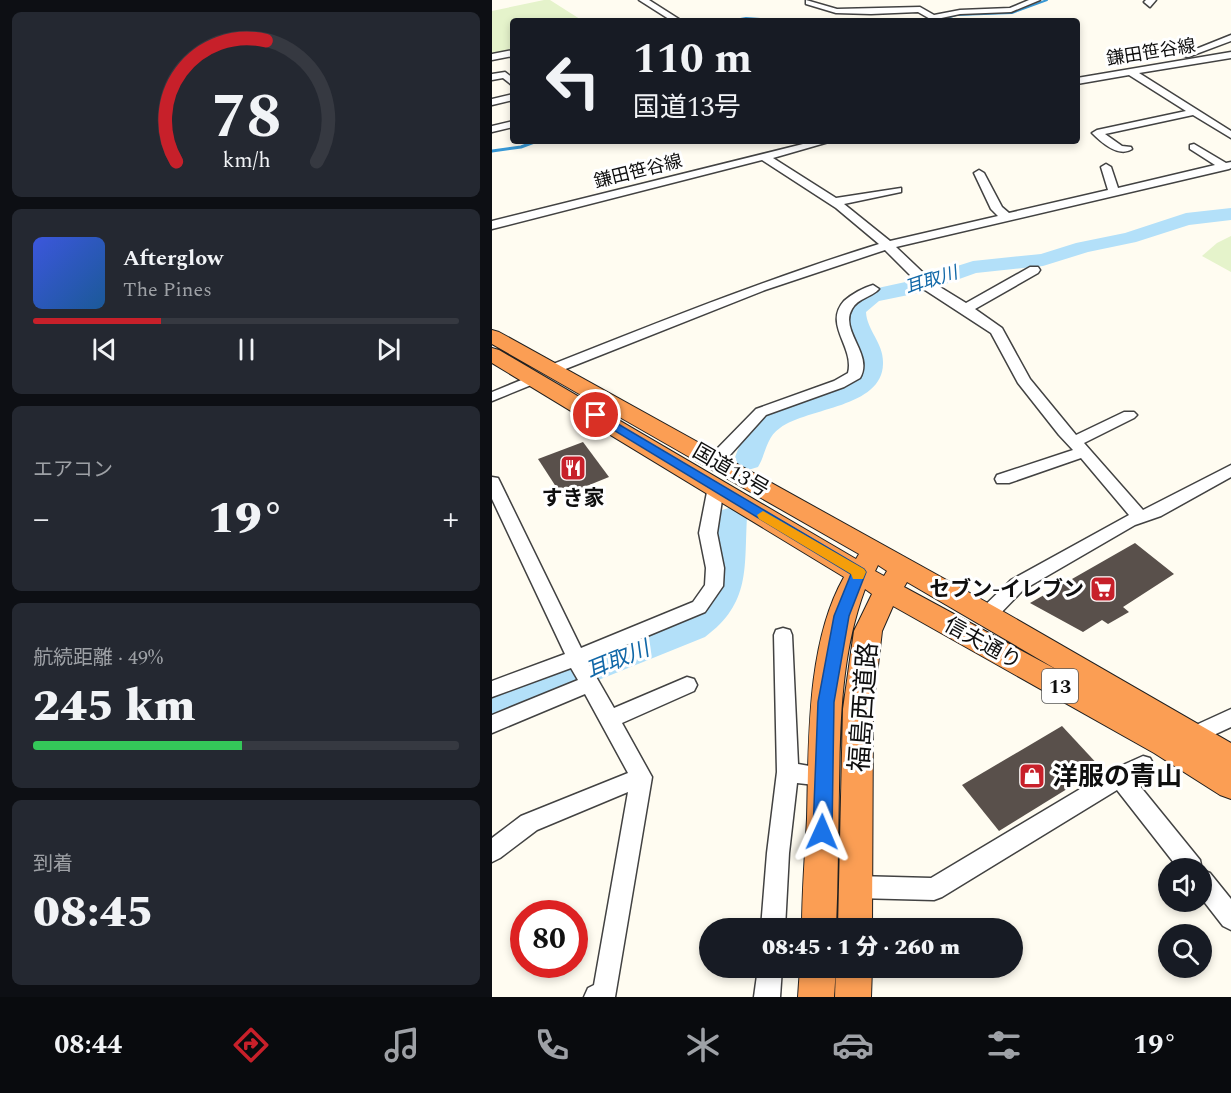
<!DOCTYPE html>
<html lang="ja">
<head>
<meta charset="utf-8">
<style>
  :root { --surface:#171b24; --page:#242831; --text:#f1f3f6; --muted:#9ea1a6; --line:#363941; --accent:#c7202a }
  body { margin:0; font-family:Spectral,"Noto Sans JP",serif; background:var(--page); color:var(--text); height:100vh; display:flex; flex-direction:column; font-size:22px; white-space:nowrap }
  * { box-sizing:border-box; margin:0 }
  p { font-size:20px; color:var(--muted) }
  .icon { flex:none; width:33px; height:33px; fill:none; stroke:currentColor; stroke-width:2; stroke-linecap:round; stroke-linejoin:round }
  .map { position:relative; flex:1; overflow:hidden }
  .details { display:flex; flex-direction:column; gap:12px; padding:12px; background:#0d0f14; width:492px }
  .details>* { flex:none }
  .hud { position:absolute; left:18px; top:18px; width:570px; height:126px; border-radius:6px; box-shadow:0 3px 9px #0003; background:#171b24; color:var(--text); overflow:hidden }
  .fabs { position:absolute; left:666px; top:858px; display:grid; gap:12px }
  .fabs a { display:grid; place-items:center; width:54px; height:54px; border-radius:50%; background:var(--surface); box-shadow:0 3px 9px #0003; font-size:30px }
  .speed { position:absolute; left:18px; top:900px; display:flex; gap:12px; font-size:30px; font-weight:700; text-align:center }
  .speed>* { display:grid; place-content:center; width:78px; height:78px; border-radius:50%; background:var(--surface); box-shadow:0 3px 9px #0003; line-height:1 }
  .speed .limit { border:9px solid #d22; background:#fff; color:#111 }
  .pin { position:absolute; display:grid; place-items:center; width:51px; height:51px; color:#fff; margin:-26px; border:3px solid #fff; border-radius:50%; box-shadow:0 2px 6px #0007 }
  .me { position:absolute; width:66px; margin:-33px; rotate:1deg; stroke-linejoin:round; filter:drop-shadow(0 0 4px #0008) }
  .turn { display:flex; align-items:center; gap:21px; height:126px; padding:0 24px; font-size:27px }
  .turn .icon { width:78px; height:78px; stroke-width:2.5 }
  .turn b { display:block; font-size:42px; line-height:51px }
  .big { font-size:45px; font-weight:800; line-height:1.1 }
  .details .tile { flex:1; display:flex; flex-direction:column; justify-content:center; gap:9px; min-width:0; padding:0 21px; border-radius:9px; background:var(--page) }
  .details .dial { align-items:center; gap:0 }
  .dial svg { height:156px; overflow:visible; fill:none; stroke:var(--line); stroke-width:7; stroke-linecap:round; text-anchor:middle }
  .dial text { fill:var(--text); stroke:none }
  .song { display:flex; align-items:center; gap:18px }
  .cover { width:72px; height:72px; border-radius:9px; background:linear-gradient(135deg,hsl(230 70% 55%),hsl(210 70% 35%)) }
  .played { height:6px; border-radius:3px; background:linear-gradient(90deg,var(--accent) 30%,var(--line) 30%) }
  .keys { display:flex; justify-content:space-around; direction:ltr }
  .heat { display:flex; justify-content:space-between; align-items:center; font-size:33px; direction:ltr }
  .charge { height:9px; border-radius:4px; background:linear-gradient(90deg,#34c759 49%,var(--line) 0) }
  .trip { position:absolute; left:207px; top:918px; width:324px; height:60px; border-radius:30px; background:var(--surface); box-shadow:0 3px 9px #0003; font-weight:800; line-height:60px; text-align:center }
  .tabs { display:flex; height:96px; justify-content:space-around; align-items:center; background:#090b0e; color:var(--muted) }
  .tabs .icon { width:42px; height:42px }
  .tabs .active { color:var(--accent) }
  .tabs b { font-size:27px; color:var(--text) }
  main { display:flex; flex:1; min-height:0 }
  .map>svg:first-child { display:block }
  .pitch { fill:#e5f3cb }
  .lines { fill:none; stroke-linecap:round; stroke-linejoin:round }
  .stream-far1 { stroke:#3797d4; stroke-width:2 }
  .stream { stroke:#3797d4; stroke-width:3 }
  .river { fill:#b3e0f9; fill-rule:evenodd }
  .building { fill:#59504b }
  .minor-casing { stroke:#424242; stroke-width:3 }
  .highway-casing { stroke:#202020; stroke-width:2 }
  .minor { fill:#fff; fill-rule:evenodd }
  .highway { fill:#fb9e54; fill-rule:evenodd }
  .route { fill:#1a73e8; stroke:#114b97; stroke-width:1.5 }
  .slow { fill:#f59e0b }
  .labels { text-anchor:middle; stroke-width:6; stroke-linejoin:round; paint-order:stroke }
  .far-street-label { font-size:18px; fill:#0f0f0f; stroke:#fff }
  .far-water-label { font-size:18px; font-style:italic; fill:#1168a8; stroke:#fff }
  .shield { fill:#fff; stroke:#575757; stroke-width:1.5 }
  .shield-label { font-size:20px; font-weight:bold; fill:#0f0f0f }
  .street-label { font-size:21px; fill:#0f0f0f; stroke:#fff }
  .poi-label { font-size:21px; font-weight:bold; fill:#0f0f0f; stroke:#fff }
  .water-label { font-size:22px; font-style:italic; fill:#1168a8; stroke:#fff }
  .near-street-label { font-size:26px; fill:#0f0f0f; stroke:#fff }
  .near-poi-label { font-size:26px; font-weight:bold; fill:#0f0f0f; stroke:#fff; text-anchor:start }
</style>
</head>
<body>
<main>
<section class="details">
<div class="tile dial"><svg viewBox="0 0 100 80">
<path d="M14 69A42 42 0 1 1 86 69"/>
<path d="M14 69A42 42 0 0 1 60 7" stroke="#c7202a"/>
<text x="50" y="56" font-size="32" font-weight="700">78</text>
<text x="50" y="72" font-size="11">km/h</text>
</svg></div>
<div class="tile">
<div class="song"><i class="cover"></i><div><b>Afterglow</b><p>The Pines</p></div></div>
<div class="played"></div>
<div class="keys"><svg class="icon" aria-label="previous" viewBox="0 0 24 24"><path d="M18 5L8 12l10 7zM5 5v14"/></svg><svg class="icon" aria-label="pause" viewBox="0 0 24 24"><path d="M8 5v14M16 5v14"/></svg><svg class="icon" aria-label="next" viewBox="0 0 24 24"><path d="M6 5l10 7-10 7zM19 5v14"/></svg></div>
</div>
<div class="tile"><p>エアコン</p>
<div class="heat"><a>−</a><b class="big">19°</b><a>+</a></div>
</div>
<div class="tile"><p>航続距離 · 49%</p><b class="big">245 km</b><div class="charge"></div></div>
<div class="tile"><p>到着</p><b class="big">08:45</b></div>
</section>
<div class="map">
<svg width="739" height="997" viewBox="0 0 739 997">
  <rect width="100%" height="100%" fill="#fffcf1"/>
  <!-- pitch -->
  <g class="pitch">
    <path d="M52,0H58L91,21H21V51L0,56V11Z"/>
    <path d="M739,236V272L710,256L725,243Z"/>
  </g>
  <g class="lines">
    <!-- stream-far1 -->
    <g class="stream-far1">
      <path d="M237,21L254,18L297,21"/>
      <path d="M446,21L464,15L520,13L555,0"/>
    </g>
    <!-- stream -->
    <path class="stream" d="M0,151L29,147L45,141"/>
    <!-- river -->
    <g class="river">
      <path d="M739,208V220L697,225L644,242L596,252L551,266L484,273L431,292L387,301L374,312C375,331 392,343 391,364C390,408 317,407 288,428C274,437 274,454 266,467L256,470L246,467L242,461C262,397 295,411 345,388C352,385 359,382 365,377L367,362L365,346L351,322L352,312L357,302L372,291L418,281L481,261L549,254L584,243L633,233L694,213Z"/>
      <path d="M240,507L250,510L255,517C252,568 259,603 213,637L0,723V694L191,619L211,602L219,588L225,517L230,510Z"/>
    </g>
  </g>
  <!-- building -->
  <g class="building">
    <path d="M91,442L117,477L70,496L46,459Z"/>
    <path d="M643,543L682,574L631,607L637,612L616,624L610,620L591,632L538,603Z"/>
    <path d="M570,726L609,768L507,831L470,785Z"/>
  </g>
  <g class="lines">
    <!-- minor casing -->
    <g class="minor-casing">
      <g id="minor">
        <path d="M147,0H157L190,21H180Z"/>
        <path d="M314,0L345,9L428,7L442,15L468,10L518,8L537,0H548L519,12L468,14L440,20L426,12L379,14L344,13L314,4Z"/>
        <path d="M654,0H664L658,7L652,2Z"/>
        <path d="M739,35V41L696,57L689,55Z"/>
        <path d="M21,50V56L0,60V54Z"/>
        <path d="M739,52V58L647,73L739,131V138L701,115L613,134L630,146L639,147L640,149C627,158 610,143 600,133L605,130L694,111L637,75L585,84V78Z"/>
        <path d="M13,72L21,78V86L11,78L0,80V74Z"/>
        <path d="M21,94V100L0,105V99Z"/>
        <path d="M21,121V127L0,132V126Z"/>
        <path d="M323,141H340L281,158L344,198L409,188V192L352,204L398,241L506,216L499,209L482,173L487,170L492,173L510,207L517,213L616,190L609,167L614,164L619,167L626,188L723,165L698,149V145L702,144L734,163L739,162V168L737,169L404,247L443,284L474,303L538,267H546L548,270L546,273L483,309L510,328L538,379L584,435L632,412H642L645,415L642,418L592,443L651,510L739,465V477L669,516L643,525L531,590L502,620L495,622L488,620L486,615L488,610L519,580L637,515L589,458L517,483H505L503,479L505,475L581,450L567,435L526,383L499,333L433,290L393,250L273,290L66,372H56L54,369L56,366C165,323 274,279 387,244L344,208L270,160L0,229V221Z"/>
        <path d="M381,285L387,289C380,297 366,298 360,309C347,331 382,354 368,378L352,387L274,415L229,465H217L215,461L217,457L264,409L342,381L356,373C363,347 331,325 352,301C360,294 371,288 381,285Z"/>
        <path d="M44,374L51,378L49,381L0,401V392Z"/>
        <path d="M0,477L6,478L8,482L89,648L201,602L213,585L214,568L207,533L216,487L218,483H230L232,487L225,533L232,568L231,586L213,612L95,661L122,708L195,677L202,679L205,685L202,691L130,723L160,777L123,997H92L96,988L102,985L136,792L45,830L8,858L0,862V838L29,816L136,773L93,694L0,733V715L86,680L79,668L0,697V681L73,654L0,499Z"/>
        <path d="M291,628L298,630L300,635L306,764L340,770L343,777L340,784L332,786L305,783L297,853L293,928H269L275,853L285,772L282,635L284,630Z"/>
        <path d="M739,709V727L700,745L693,742L690,736L693,730Z"/>
        <path d="M651,756L658,758L662,765L658,772L643,780L708,860L710,870L718,873L739,899V930L731,926L710,899V868H686L625,790L450,897L442,900L364,898L356,895L352,887L356,879L364,876L439,878L620,770Z"/>
        <path d="M266,968H290L288,997H262Z"/>
      </g>
    </g>
    <!-- highway casing -->
    <g class="highway-casing">
      <g id="highway">
        <path d="M0,330L7,332L505,608L739,743V799L728,795L662,753L401,606L390,631L381,709L380,928H346L351,709L362,631L380,594L373,589C349,653 348,722 347,789C346,836 346,882 344,928H310C310,892 313,855 315,819C317,743 314,644 352,577L0,363V348L7,350L364,559L367,554L0,344ZM386,565L395,571L392,576L383,571ZM415,582L569,672L412,587Z"/>
        <path d="M308,968H344L342,997H306Z"/>
        <path d="M344,968H380L379,997H343Z"/>
      </g>
    </g>
    <!-- minor -->
    <use href="#minor" class="minor"/>
    <!-- highway -->
    <use href="#highway" class="highway"/>
  </g>
  <!-- route -->
  <path class="route" d="M104,411L372,569L374,572L357,616L342,702L340,832L337,838L330,841L324,838L321,832L326,702L342,616L359,574L100,417L98,415L100,412Z"/>
  <!-- slow -->
  <path class="slow" d="M271,511L372,569L374,572L371,579H361L359,574L267,519L265,515Z"/>
  <!-- icons -->
  <defs>
    <g id="restaurant-square" transform="scale(1.35)"><rect x="-9" y="-9" width="18" height="18" rx="4" fill="#c7202a" stroke="#fff"/><path d="M-5-6h1v4h1v-4h1v4h1v-4h1v5L-1.5 .5V6h-2V.5L-5-1ZM5-6V6H3V1.5H1.5Q1.5-4 5-6Z" fill="#fff"/></g>
    <g id="supermarket-square" transform="scale(1.35)"><rect x="-9" y="-9" width="18" height="18" rx="4" fill="#c7202a" stroke="#fff"/><path d="M-6-5.5h2.5l.6 2H6L4.5 2H-2.5L-4.4-4H-6ZM-1.5 3.2a1.3 1.3 0 1 0 .1 0ZM3 3.2a1.3 1.3 0 1 0 .1 0Z" fill="#fff"/></g>
    <g id="shop-square" transform="scale(1.35)"><rect x="-9" y="-9" width="18" height="18" rx="4" fill="#c7202a" stroke="#fff"/><path d="M-5-2.5h2.3a2.7 3.5 0 0 1 5.4 0H5L5.5 6h-11ZM-1.5-2.5h3a1.5 2.3 0 0 0-3 0Z" fill="#fff"/></g>
  </defs>
  <g fill-rule="evenodd">
    <use href="#restaurant-square" x="81" y="468"/>
    <use href="#supermarket-square" x="611" y="589"/>
    <use href="#shop-square" x="540" y="776"/>
  </g>
  <g class="labels">
    <!-- far-street labels -->
    <g class="far-street-label">
      <text transform="translate(659 52) rotate(-9)" y="6">鎌田笹谷線</text>
      <text transform="translate(146 171) rotate(-14)" y="6">鎌田笹谷線</text>
    </g>
    <!-- far-water labels -->
    <g class="far-water-label">
      <text transform="translate(439 280) rotate(-18)" y="6">耳取川</text>
    </g>
    <!-- shield labels -->
    <rect class="shield" x="550" y="669" width="36" height="34" rx="4.5"/>
    <g class="shield-label">
      <text x="568" y="693">13</text>
    </g>
    <!-- street labels -->
    <g class="street-label">
      <text transform="translate(239 470) rotate(30)" y="7">国道13号</text>
      <text transform="translate(491 643) rotate(29)" y="7">信夫通り</text>
    </g>
    <!-- poi labels -->
    <g class="poi-label">
      <text x="81" y="505">すき家</text>
      <text x="592" y="596" text-anchor="end">セブン-イレブン</text>
    </g>
    <!-- water labels -->
    <g class="water-label">
      <text transform="translate(125 659) rotate(-22)" y="8">耳取川</text>
    </g>
    <!-- near-street labels -->
    <g class="near-street-label">
      <text transform="translate(371 707) rotate(-86)" y="9">福島西道路</text>
    </g>
    <!-- near-poi labels -->
    <g class="near-poi-label">
      <text x="560" y="785">洋服の青山</text>
    </g>
  </g>
</svg>
<div class="fabs">
<a><svg class="icon" aria-label="sound" viewBox="0 0 24 24"><path d="M4 9h4l5-4v14l-5-4H4zM17 9q2 3 0 6"/></svg></a>
<a><svg class="icon" aria-label="search" viewBox="0 0 24 24"><circle cx="10" cy="10" r="6"/><path d="M15 15l6 6"/></svg></a>
</div>
<div class="speed"><div class="limit">80</div></div>
<div class="pin" style="left:104px;top:415px;background:#d93025"><svg class="icon" aria-label="arrive" viewBox="0 0 24 24"><path d="M6 21V4h12l-3 4 3 4H6"/></svg></div>
<svg class="me" style="left:330px;top:832px" viewBox="-20 -20 40 40"><path d="M0-17L14 15 0 8-14 15z" fill="#1a73e8" stroke="#fff" stroke-width="4"/></svg>
<div class="trip">08:45 · 1 分 · 260 m</div>
<div class="hud">
<div class="turn"><svg class="icon" aria-label="left" viewBox="0 0 24 24"><path d="M17 20v-9H6M10 6l-5 5 5 5"/></svg><div><b>110 m</b>国道13号</div></div>
</div>
</div>
</main>
<nav class="tabs">
<b>08:44</b>
<svg class="icon active" aria-label="directions" viewBox="0 0 24 24"><path d="M12 3l9 9-9 9-9-9zM9 14v-3h6M13 9l2 2-2 2"/></svg>
<svg class="icon" aria-label="music" viewBox="0 0 24 24"><path d="M9 18V5l10-2v13"/><circle cx="6" cy="18" r="3"/><circle cx="16" cy="16" r="3"/></svg>
<svg class="icon" aria-label="phone" viewBox="0 0 24 24"><path d="M5 4h4l2 5-3 2q2 4 5 5l2-3 5 2v4C11 20 4 13 5 4z"/></svg>
<svg class="icon" aria-label="climate" viewBox="0 0 24 24"><path d="M12 3v18M4 7l16 10M4 17L20 7"/></svg>
<svg class="icon" aria-label="car" viewBox="0 0 24 24"><path d="M5 17H2v-5l4-1 3-4h7l3 4 3 1v5h-3M9 17h6M6 11h13"/><circle cx="7" cy="17" r="2"/><circle cx="17" cy="17" r="2"/></svg>
<svg class="icon" aria-label="filters" viewBox="0 0 24 24"><path d="M4 7h16M4 17h16"/><circle cx="9" cy="7" r="2"/><circle cx="15" cy="17" r="2"/></svg>
<b>19°</b>
</nav>
</body>
</html>
